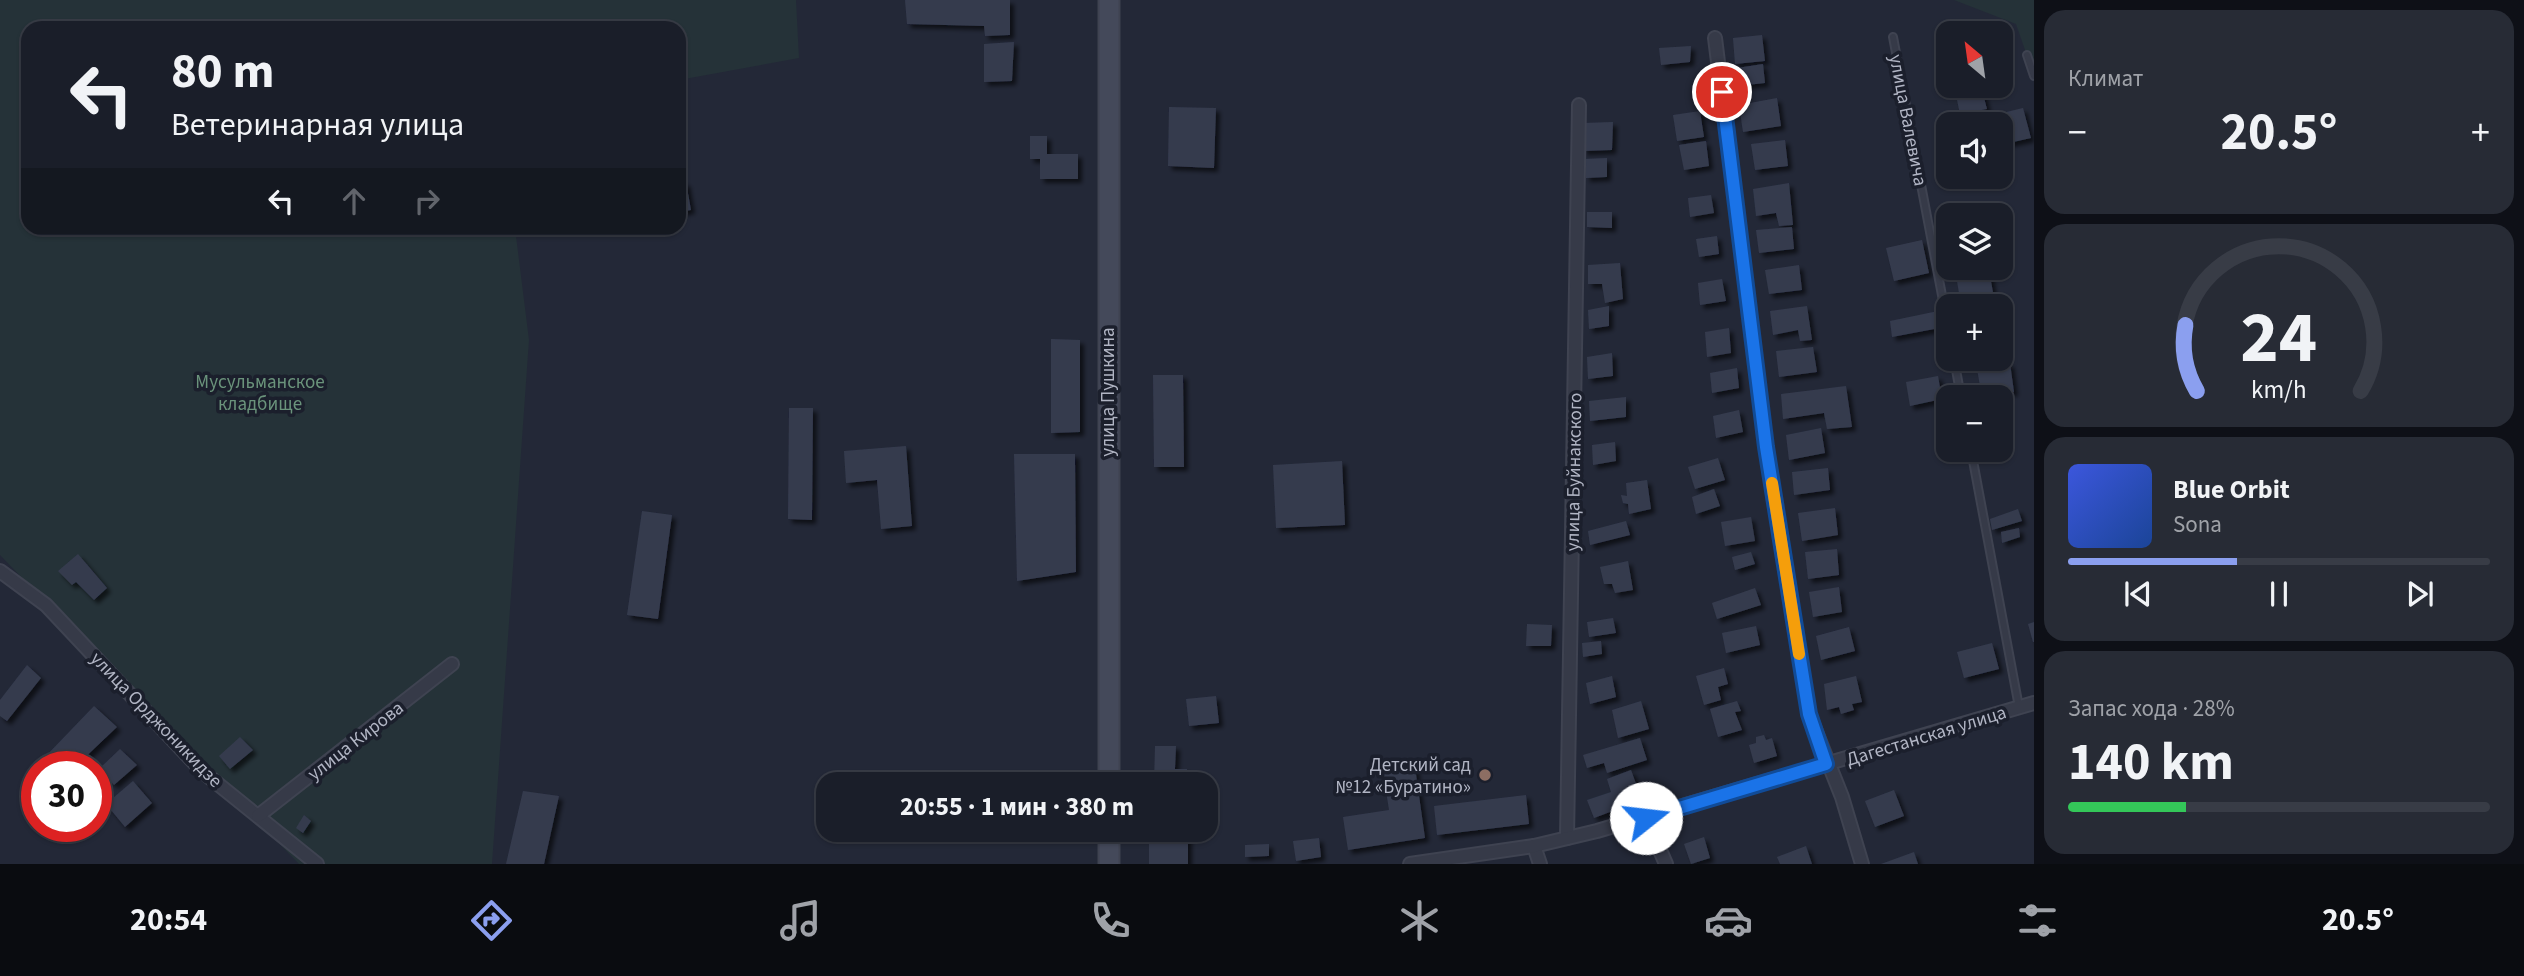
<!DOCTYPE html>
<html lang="ru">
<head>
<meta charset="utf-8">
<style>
  :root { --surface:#1a1e29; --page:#272b35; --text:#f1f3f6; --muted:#9fa2a8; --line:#383c46; --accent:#8b9fef }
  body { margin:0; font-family:"Source Sans 3",sans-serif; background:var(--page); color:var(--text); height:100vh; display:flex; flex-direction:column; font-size:26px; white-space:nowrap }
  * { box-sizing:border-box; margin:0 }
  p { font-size:23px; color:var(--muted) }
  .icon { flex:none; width:38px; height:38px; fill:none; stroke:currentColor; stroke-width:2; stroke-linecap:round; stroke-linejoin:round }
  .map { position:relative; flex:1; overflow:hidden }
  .drawer { display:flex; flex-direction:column; gap:10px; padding:10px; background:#0e1017; width:490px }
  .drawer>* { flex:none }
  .banner { position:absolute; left:21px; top:21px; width:665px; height:214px; border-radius:21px; box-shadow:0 2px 5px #0004,0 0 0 2px var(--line); background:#1a1e29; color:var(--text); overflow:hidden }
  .needle { width:46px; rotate:331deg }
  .controls { position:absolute; left:1936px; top:21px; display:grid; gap:14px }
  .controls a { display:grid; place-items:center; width:77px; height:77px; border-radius:14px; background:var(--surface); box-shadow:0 2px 5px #0004,0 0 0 2px var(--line); font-size:35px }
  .speed { position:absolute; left:21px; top:751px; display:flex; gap:14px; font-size:35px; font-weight:700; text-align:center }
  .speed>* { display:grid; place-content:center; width:91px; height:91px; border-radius:50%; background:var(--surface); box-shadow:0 2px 5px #0004,0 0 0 2px var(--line); line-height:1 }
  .speed .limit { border:10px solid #d22; background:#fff; color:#111 }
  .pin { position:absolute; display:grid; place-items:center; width:60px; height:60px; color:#fff; margin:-30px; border:4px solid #fff; border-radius:50%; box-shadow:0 2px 7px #0007 }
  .me { position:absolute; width:77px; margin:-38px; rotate:74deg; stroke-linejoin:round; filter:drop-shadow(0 0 5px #0008) }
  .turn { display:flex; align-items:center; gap:24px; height:147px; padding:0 35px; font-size:32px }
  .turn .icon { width:91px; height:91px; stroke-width:2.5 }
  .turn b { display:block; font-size:49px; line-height:60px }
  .lanes { display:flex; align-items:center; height:66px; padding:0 35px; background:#0003; justify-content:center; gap:35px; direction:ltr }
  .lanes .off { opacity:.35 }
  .big { font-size:52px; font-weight:700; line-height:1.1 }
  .drawer .card { flex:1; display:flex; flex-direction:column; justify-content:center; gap:10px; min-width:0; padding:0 24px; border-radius:21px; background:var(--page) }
  .drawer .dial { align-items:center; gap:0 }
  .dial svg { height:182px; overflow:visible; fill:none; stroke:var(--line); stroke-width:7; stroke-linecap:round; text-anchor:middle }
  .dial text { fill:var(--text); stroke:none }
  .song { display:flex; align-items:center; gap:21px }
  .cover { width:84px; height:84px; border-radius:10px; background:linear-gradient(135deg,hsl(230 70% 55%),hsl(220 70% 35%)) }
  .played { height:7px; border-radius:4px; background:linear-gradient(90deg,var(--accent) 40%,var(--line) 40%) }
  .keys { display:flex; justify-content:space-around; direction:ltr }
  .heat { display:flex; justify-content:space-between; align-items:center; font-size:38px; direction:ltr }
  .charge { height:10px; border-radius:5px; background:linear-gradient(90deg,#34c759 28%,var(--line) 0) }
  .trip { position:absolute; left:816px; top:772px; width:402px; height:70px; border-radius:21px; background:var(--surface); box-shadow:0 2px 5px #0004,0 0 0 2px var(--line); font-weight:700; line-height:70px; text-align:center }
  .dock { display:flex; height:112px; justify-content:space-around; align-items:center; background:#0a0c10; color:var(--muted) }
  .dock .icon { width:49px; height:49px }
  .dock .on { color:var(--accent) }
  .dock b { font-size:32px; color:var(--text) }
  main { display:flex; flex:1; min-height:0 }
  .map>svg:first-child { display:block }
  .green { fill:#253238 }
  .building { fill:#353b4e; filter:url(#shadow) }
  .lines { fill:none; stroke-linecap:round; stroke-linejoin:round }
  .lane-casing { stroke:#3f4351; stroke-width:10 }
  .street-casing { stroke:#3f4351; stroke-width:16 }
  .secondary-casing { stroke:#3f4351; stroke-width:23 }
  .lane { stroke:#363a48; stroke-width:6 }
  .street { stroke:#363a48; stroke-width:12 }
  .secondary { stroke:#44495a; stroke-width:19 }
  .route-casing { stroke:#114b97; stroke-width:18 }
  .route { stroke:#1a73e8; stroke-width:12 }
  .slow { stroke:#f59e0b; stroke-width:12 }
  .education-dot { fill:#8d6e63; stroke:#1b1f2c; stroke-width:2.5 }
  .labels { text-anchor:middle; stroke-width:7; stroke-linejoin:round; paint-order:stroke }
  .street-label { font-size:19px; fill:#b1b5c4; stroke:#1b1f2c }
  .park-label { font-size:19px; fill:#6a937b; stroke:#1b1f2c }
  .poi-label { font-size:19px; fill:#b1b5c4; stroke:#1b1f2c; text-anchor:end }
</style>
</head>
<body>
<main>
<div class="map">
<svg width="2034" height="864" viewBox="0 0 2034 864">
  <defs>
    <filter id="shadow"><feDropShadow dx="4" dy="4" stdDeviation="2" flood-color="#0009"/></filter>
  </defs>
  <rect width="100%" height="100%" fill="#232837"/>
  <!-- green -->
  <g class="green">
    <path d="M0,0H796L799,58L679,80V28H28V228H515L529,340L492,864H299L0,555Z"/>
    <path d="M1954,0H2034V76L2016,24Z"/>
  </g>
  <!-- building -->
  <g class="building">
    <path d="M905,0H1010V35L985,36L984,26L907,24Z"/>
    <path d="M1762,35L1765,61L1735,64L1733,38Z"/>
    <path d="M1014,42L1012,81L984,82V44Z"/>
    <path d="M1691,46L1690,62L1661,65L1659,48Z"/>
    <path d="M1763,64L1765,83L1738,86L1737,68Z"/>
    <path d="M1954,86H1981L1987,109L1960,114Z"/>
    <path d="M1777,98L1781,126L1743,132L1739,105Z"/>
    <path d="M1169,107L1216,108L1214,168L1168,166Z"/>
    <path d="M2023,108L2031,138L2000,145V124H1996L1994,115Z"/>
    <path d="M1700,111L1704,137L1677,141L1673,115Z"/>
    <path d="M1613,122L1612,150L1583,151V123Z"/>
    <path d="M1030,136H1047V154H1078V179H1040V159H1030Z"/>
    <path d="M1785,140L1788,166L1755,170L1751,144Z"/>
    <path d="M1706,141L1709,166L1684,170L1679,145Z"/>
    <path d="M1607,158V177L1586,178L1585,159Z"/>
    <path d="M686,182L691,210L679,212V183Z"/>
    <path d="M1789,183L1793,225L1779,226L1776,213L1756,216L1753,189Z"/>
    <path d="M1711,195L1714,213L1690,217L1688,198Z"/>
    <path d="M1587,212H1612V228L1587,227Z"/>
    <path d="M1792,227L1794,249L1759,253L1756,230Z"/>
    <path d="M1717,236L1719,254L1699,257L1696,239Z"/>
    <path d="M1922,240L1929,273L1894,281L1886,248Z"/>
    <path d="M1620,263L1623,299L1605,303L1602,284H1588V265Z"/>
    <path d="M1799,265L1802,290L1769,294L1765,270Z"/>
    <path d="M1989,270L1994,298L1961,305L1956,275Z"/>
    <path d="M1722,279L1726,301L1700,305L1698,283Z"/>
    <path d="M1609,306V326L1589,329L1588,310Z"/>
    <path d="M1807,306L1812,340L1800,341L1798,330L1773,335L1770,311Z"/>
    <path d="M1943,310L1945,327L1892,337L1890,321Z"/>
    <path d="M1729,328L1731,353L1707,357L1705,332Z"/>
    <path d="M1051,339L1080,340V432L1051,433Z"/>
    <path d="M1813,347L1817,372L1779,377L1776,351Z"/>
    <path d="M1612,353L1613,376L1588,379L1587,357Z"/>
    <path d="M2010,363L2014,392L1982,397L1977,369Z"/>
    <path d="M1737,368L1739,388L1712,393L1710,373Z"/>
    <path d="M1153,375H1183L1184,467H1154Z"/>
    <path d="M1938,376L1942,399L1910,406L1906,382Z"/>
    <path d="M1846,386L1852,427L1827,429L1824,413L1783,419L1781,394Z"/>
    <path d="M1626,397V417L1590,421L1589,401Z"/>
    <path d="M789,408H813L812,520L788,519Z"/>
    <path d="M1739,410L1743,432L1716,438L1713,416Z"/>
    <path d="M1821,428L1825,453L1789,460L1786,435Z"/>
    <path d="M1615,442L1616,461L1593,465L1592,445Z"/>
    <path d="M906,446L912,526L881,529L877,480L846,483L844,451Z"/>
    <path d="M1014,454H1075L1076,572L1017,581Z"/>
    <path d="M1718,458L1725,480L1695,489L1688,467Z"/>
    <path d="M1342,461L1345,525L1276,528L1273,465Z"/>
    <path d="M1828,468L1830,490L1794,495L1792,472Z"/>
    <path d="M1647,480L1651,509L1629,514L1628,504L1623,503L1621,495L1627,496L1626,483Z"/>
    <path d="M1714,489L1720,506L1696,514L1692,497Z"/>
    <path d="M1835,508L1838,535L1802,541L1798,513Z"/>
    <path d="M2018,509L2022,521L1992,530L1990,519Z"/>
    <path d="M642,511L672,515L658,619L627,615Z"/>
    <path d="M1751,517L1755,541L1725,546L1721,522Z"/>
    <path d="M1626,521L1630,535L1590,545L1588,531Z"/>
    <path d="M2019,528L2020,537L2002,543L2001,532Z"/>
    <path d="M1837,549L1839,575L1808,579L1805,552Z"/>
    <path d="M1751,552L1755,564L1735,570L1732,557Z"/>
    <path d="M78,554L107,588L94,600L76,582L72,585L58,571Z"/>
    <path d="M1628,561L1633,590L1615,593L1612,584H1604L1600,567Z"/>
    <path d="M1839,587L1842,612L1813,617L1809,592Z"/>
    <path d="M1755,588L1761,605L1717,619L1712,603Z"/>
    <path d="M1613,618L1616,633L1589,637L1587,622Z"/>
    <path d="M2034,622V642H2033L2028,624Z"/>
    <path d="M1527,624L1552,625L1551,646H1526Z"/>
    <path d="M1756,626L1760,645L1726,653L1722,633Z"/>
    <path d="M1849,627L1855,651L1821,660L1816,636Z"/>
    <path d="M1601,641L1602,654L1583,657L1582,643Z"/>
    <path d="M1992,643L1999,669L1964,678L1957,652Z"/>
    <path d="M27,665L41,678L7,721L0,716V700Z"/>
    <path d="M1724,668L1728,684L1718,687L1721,700L1704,705L1696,676Z"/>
    <path d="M1612,676L1616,697L1590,704L1586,683Z"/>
    <path d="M1856,676L1862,702L1852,704L1854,710L1841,714L1839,707L1827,710L1824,684Z"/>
    <path d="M1216,696L1219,723L1189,726L1186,699Z"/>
    <path d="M1641,701L1649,729L1618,738L1612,710Z"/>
    <path d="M1737,701L1741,711L1735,712L1742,730L1718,737L1710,709Z"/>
    <path d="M94,706L117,727L76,766H37V796L22,781Z"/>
    <path d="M1764,735L1766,740L1772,738L1777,756L1754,763L1749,745L1756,743V737Z"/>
    <path d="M240,737L253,750L230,769L219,756Z"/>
    <path d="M1640,738L1647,760L1607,773L1604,763L1587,768L1583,755Z"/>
    <path d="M1155,746H1176L1175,769H1187V784H1154Z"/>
    <path d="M120,749L137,765L114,785L99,769Z"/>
    <path d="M1415,767L1425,838L1348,850L1343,817L1389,810L1383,771Z"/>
    <path d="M1631,770L1642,800L1594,818L1587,800L1611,792L1607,779Z"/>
    <path d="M133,781L152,803L125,827L106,804Z"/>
    <path d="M1894,790L1904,816L1875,827L1865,801Z"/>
    <path d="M523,791L559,796L544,864H506Z"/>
    <path d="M1526,795L1529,824L1437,835L1434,806Z"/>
    <path d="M304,815L311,821L303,833L296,828Z"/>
    <rect x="1149" y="830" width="39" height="34"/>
    <path d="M1704,837L1710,858L1691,864L1684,844Z"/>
    <path d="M1319,838L1321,857L1296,861L1293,841Z"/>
    <path d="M1269,844V856L1245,857V845Z"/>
    <path d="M1806,846L1812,864H1780L1777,857Z"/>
    <path d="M1914,852L1918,864H1881Z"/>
  </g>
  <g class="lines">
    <!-- lane casing -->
    <g class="lane-casing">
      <g id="lane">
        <path d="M1893,37L1948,327"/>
        <path d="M2027,55L2034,76"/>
        <path d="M1954,359L1961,397"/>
        <path d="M1971,450L2019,707"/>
      </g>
    </g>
    <!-- street casing -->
    <g class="street-casing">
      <g id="street">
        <path d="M1715,38L1766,447L1809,714L1842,797L1862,864"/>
        <path d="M0,571L46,605L203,772L317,864"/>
        <path d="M258,816L452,664"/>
        <path d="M1646,818L1666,864"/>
        <path d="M1567,838L1579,105"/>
        <path d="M1534,846L1540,864"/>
        <path d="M1410,864L1534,846L1597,831L2034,703"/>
      </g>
    </g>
    <!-- secondary casing -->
    <g class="secondary-casing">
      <g id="secondary">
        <path d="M1109,784V0"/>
        <path d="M1109,830V864"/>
      </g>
    </g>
    <!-- lane -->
    <use href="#lane" class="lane"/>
    <!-- street -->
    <use href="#street" class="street"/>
    <!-- secondary -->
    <use href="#secondary" class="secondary"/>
  </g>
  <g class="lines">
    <!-- route casing -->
    <g class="route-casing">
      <path id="route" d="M1646,818L1826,764L1809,714L1766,447L1722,92"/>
    </g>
    <!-- route -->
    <use href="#route" class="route"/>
    <!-- slow -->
    <path class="slow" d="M1772,483L1799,654"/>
  </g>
  <!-- markers -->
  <circle class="education-dot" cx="1485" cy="775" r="7"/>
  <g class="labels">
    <!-- street labels -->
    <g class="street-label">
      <text transform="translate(1909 120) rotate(79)" y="7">улица Валевича</text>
      <text transform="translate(1107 392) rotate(-90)" y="7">улица Пушкина</text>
      <text transform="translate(1573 472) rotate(-89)" y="7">улица Буйнакского</text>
      <text transform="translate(157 719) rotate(46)" y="7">улица Орджоникидзе</text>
      <text transform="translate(1926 735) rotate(-17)" y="7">Дагестанская улица</text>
      <text transform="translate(355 740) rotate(-38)" y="7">улица Кирова</text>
    </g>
    <!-- park labels -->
    <g class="park-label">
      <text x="260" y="388">Мусульманское<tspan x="260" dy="22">кладбище</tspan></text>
    </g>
    <!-- poi labels -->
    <g class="poi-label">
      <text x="1471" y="771">Детский сад<tspan x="1471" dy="22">№12 «Буратино»</tspan></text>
    </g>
  </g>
</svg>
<div class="controls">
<a><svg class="needle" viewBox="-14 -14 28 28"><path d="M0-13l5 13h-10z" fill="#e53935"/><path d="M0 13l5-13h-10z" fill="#9fa2a8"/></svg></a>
<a><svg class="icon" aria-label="sound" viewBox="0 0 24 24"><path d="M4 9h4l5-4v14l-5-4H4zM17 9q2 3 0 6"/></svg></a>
<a><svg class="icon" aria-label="layers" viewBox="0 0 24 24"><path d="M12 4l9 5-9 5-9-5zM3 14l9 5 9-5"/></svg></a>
<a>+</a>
<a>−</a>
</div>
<div class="speed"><div class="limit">30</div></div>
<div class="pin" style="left:1722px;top:92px;background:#d93025"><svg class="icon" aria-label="arrive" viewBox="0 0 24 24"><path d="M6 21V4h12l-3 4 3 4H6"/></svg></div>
<svg class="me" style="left:1646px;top:818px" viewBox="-20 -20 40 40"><circle r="19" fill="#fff"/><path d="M0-13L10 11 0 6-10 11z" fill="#1a73e8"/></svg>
<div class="trip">20:55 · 1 мин · 380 m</div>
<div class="banner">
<div class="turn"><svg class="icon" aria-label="left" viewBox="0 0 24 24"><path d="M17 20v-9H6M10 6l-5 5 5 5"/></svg><div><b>80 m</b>Ветеринарная улица</div></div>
<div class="lanes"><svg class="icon" aria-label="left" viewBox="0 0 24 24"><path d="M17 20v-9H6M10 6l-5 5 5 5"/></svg><svg class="icon off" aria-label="ahead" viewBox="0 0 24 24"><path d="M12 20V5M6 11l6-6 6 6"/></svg><svg class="icon off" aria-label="right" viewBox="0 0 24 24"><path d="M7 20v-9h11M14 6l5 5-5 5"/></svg></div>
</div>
</div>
<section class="drawer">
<div class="card"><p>Климат</p>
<div class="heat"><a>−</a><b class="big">20.5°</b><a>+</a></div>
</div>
<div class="card dial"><svg viewBox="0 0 100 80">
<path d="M14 69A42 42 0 1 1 86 69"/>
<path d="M14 69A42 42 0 0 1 9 40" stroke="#8b9fef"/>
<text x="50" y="56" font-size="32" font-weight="700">24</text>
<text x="50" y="72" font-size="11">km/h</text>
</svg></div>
<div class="card">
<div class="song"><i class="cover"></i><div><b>Blue Orbit</b><p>Sona</p></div></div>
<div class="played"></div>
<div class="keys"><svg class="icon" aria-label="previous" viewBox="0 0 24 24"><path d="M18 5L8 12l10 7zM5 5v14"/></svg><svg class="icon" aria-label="pause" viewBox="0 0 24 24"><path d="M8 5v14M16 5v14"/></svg><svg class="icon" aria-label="next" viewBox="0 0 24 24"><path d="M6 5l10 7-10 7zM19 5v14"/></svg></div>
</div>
<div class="card"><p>Запас хода · 28%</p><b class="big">140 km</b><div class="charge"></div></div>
</section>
</main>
<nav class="dock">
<b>20:54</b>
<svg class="icon on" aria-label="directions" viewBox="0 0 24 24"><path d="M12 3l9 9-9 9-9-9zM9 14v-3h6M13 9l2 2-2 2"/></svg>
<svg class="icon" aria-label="music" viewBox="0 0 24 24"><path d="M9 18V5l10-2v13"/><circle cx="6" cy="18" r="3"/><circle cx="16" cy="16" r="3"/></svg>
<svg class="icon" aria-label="phone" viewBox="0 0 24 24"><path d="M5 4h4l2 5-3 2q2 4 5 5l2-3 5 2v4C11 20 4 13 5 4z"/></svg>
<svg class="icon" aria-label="climate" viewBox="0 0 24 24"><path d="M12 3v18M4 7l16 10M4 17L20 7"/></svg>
<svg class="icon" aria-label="car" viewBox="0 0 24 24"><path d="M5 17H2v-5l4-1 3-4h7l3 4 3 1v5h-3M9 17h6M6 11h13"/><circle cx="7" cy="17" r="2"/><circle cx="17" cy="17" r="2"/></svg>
<svg class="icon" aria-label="filters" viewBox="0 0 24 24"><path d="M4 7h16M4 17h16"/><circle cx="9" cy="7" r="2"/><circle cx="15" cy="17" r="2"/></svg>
<b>20.5°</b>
</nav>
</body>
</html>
